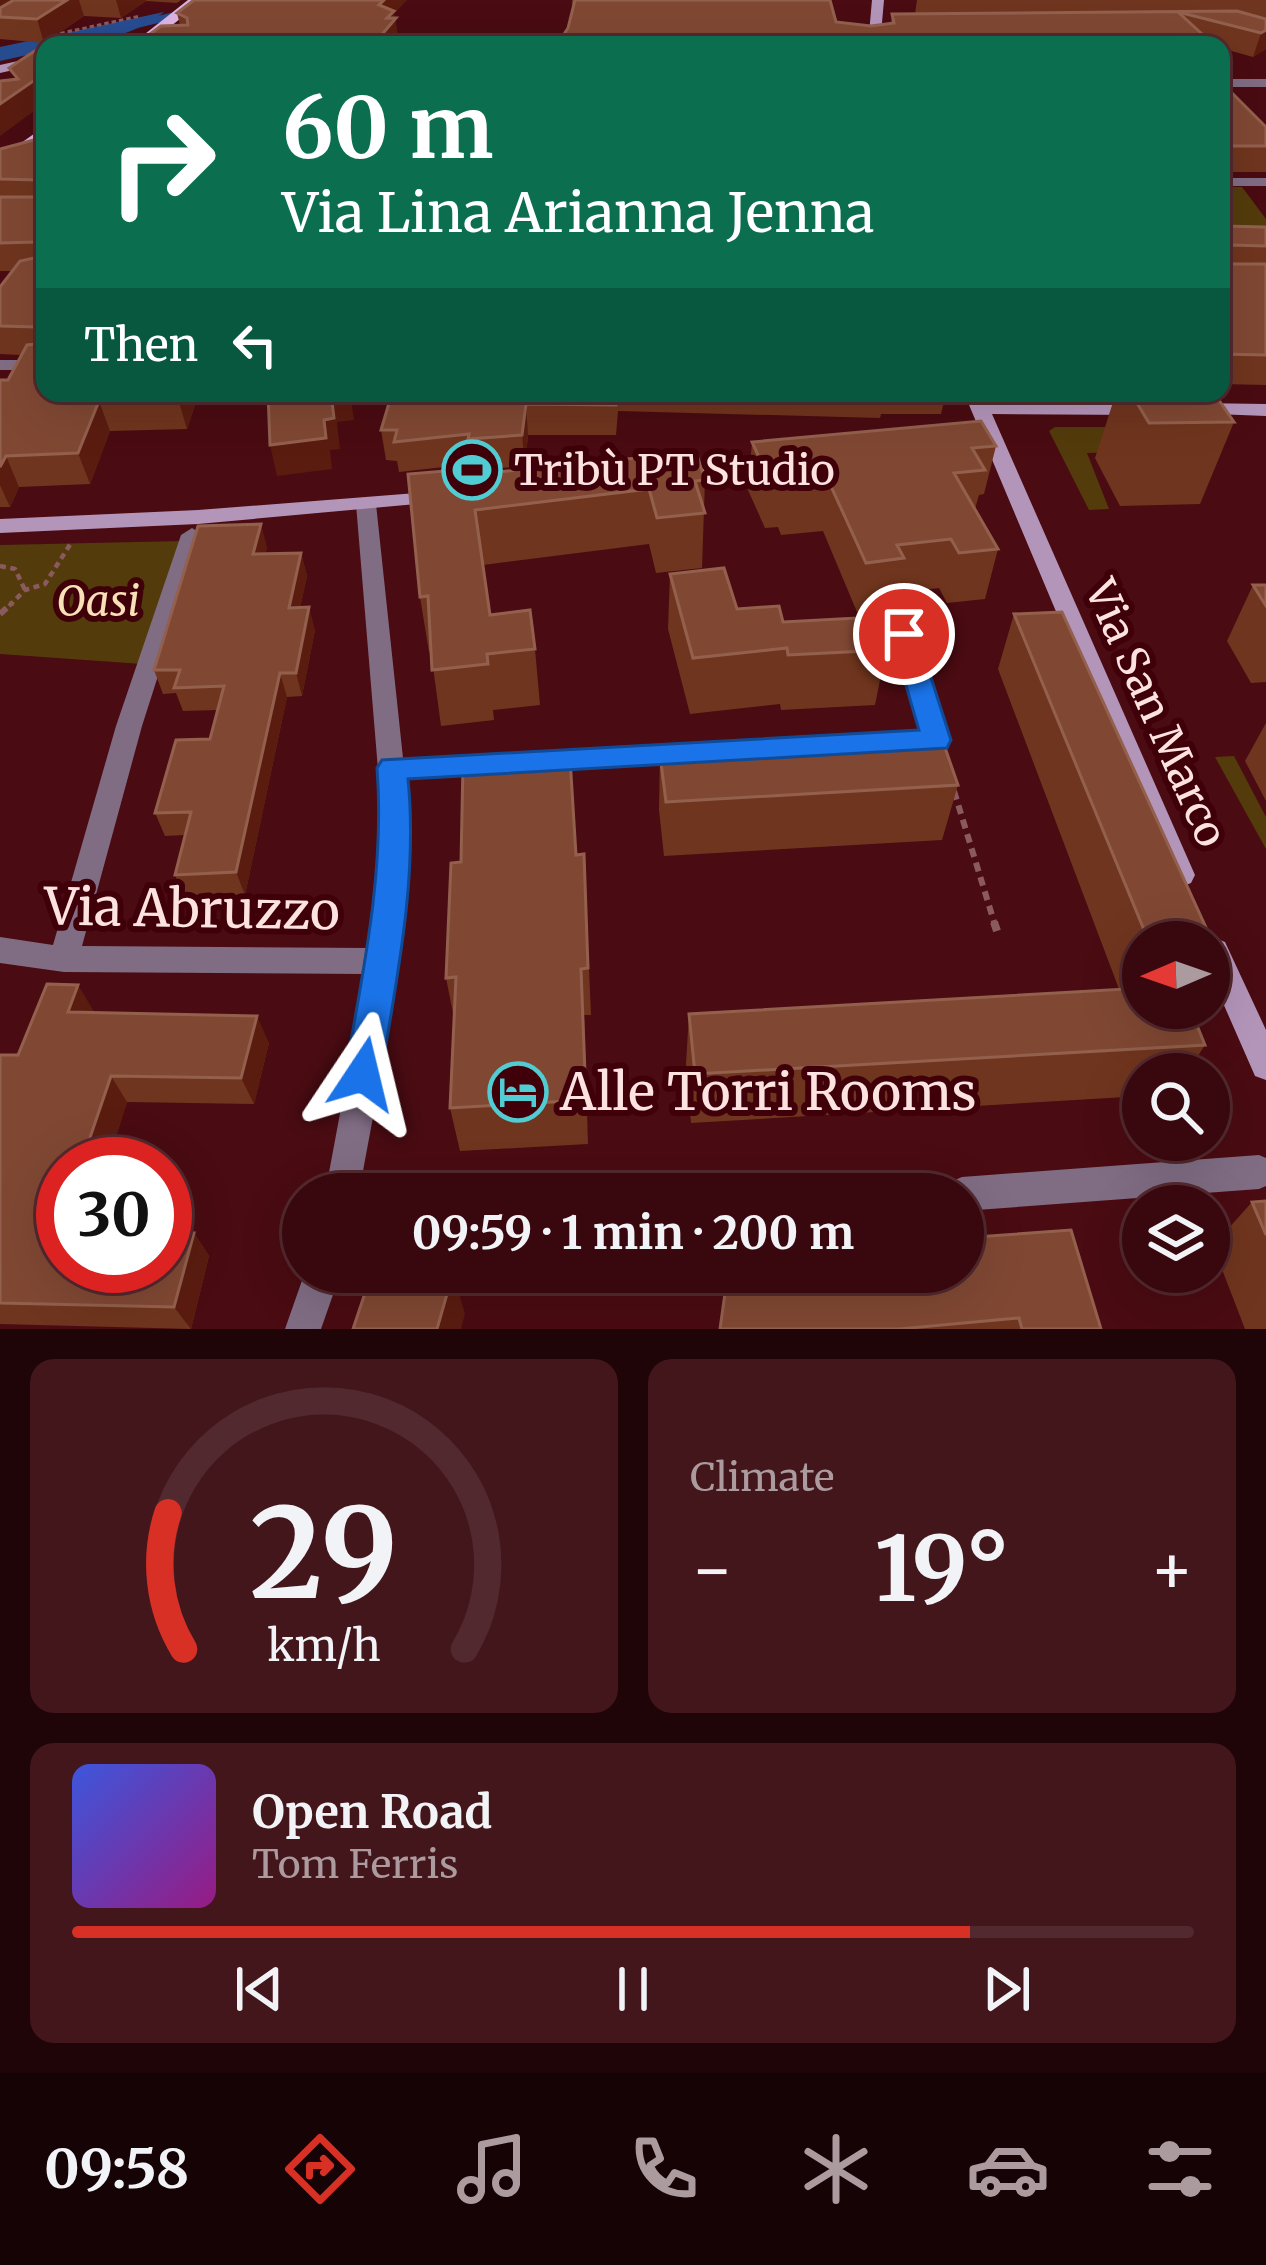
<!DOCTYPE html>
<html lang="en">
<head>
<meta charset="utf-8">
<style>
  :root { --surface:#38080e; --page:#43161c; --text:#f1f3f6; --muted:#ab9a9e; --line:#52292e; --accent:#d93025 }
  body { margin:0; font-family:Merriweather,serif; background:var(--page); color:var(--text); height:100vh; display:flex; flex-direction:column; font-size:45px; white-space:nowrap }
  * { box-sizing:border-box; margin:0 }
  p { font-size:39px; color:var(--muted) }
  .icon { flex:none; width:66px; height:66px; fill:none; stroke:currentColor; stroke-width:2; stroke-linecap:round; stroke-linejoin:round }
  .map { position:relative; height:1329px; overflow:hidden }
  .details { display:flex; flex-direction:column; gap:30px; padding:30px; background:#1f0408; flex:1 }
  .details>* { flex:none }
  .guide { position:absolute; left:36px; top:36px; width:1194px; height:366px; border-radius:24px; box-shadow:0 12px 48px #0002,0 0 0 3px var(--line); background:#0b6e4f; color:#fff; overflow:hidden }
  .needle { width:78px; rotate:268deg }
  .buttons { position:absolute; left:1122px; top:921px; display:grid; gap:24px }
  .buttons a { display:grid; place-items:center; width:108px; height:108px; border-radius:50%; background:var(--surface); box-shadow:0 12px 48px #0002,0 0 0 3px var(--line); font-size:60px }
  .speed { position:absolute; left:36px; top:1137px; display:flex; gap:24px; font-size:60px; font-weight:700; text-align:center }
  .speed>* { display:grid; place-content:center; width:156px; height:156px; border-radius:50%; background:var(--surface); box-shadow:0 12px 48px #0002,0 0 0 3px var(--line); line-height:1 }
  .speed .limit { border:18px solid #d22; background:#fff; color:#111 }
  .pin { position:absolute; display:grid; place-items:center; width:102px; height:102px; color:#fff; margin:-51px; border:6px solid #fff; border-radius:50%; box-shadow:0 3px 12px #0007 }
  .me { position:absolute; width:132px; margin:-66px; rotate:10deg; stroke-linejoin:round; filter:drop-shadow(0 0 9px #0008) }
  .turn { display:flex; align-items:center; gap:42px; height:252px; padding:0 48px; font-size:54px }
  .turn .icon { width:156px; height:156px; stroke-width:2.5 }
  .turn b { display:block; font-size:84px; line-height:102px }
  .then { display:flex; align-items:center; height:114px; padding:0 48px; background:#0003; gap:24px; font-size:45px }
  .big { font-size:90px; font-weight:700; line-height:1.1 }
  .details .card { flex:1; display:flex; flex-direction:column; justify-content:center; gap:18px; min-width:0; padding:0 42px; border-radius:24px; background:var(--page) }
  .details .dial { align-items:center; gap:0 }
  .dial svg { height:312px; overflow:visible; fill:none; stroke:var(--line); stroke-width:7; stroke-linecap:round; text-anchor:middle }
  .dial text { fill:var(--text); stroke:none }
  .song { display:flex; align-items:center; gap:36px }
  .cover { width:144px; height:144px; border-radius:18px; background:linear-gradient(135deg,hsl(230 70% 55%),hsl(310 70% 35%)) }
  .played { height:12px; border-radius:6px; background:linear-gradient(90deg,var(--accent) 80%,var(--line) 80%) }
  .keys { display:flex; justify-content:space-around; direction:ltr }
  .heat { display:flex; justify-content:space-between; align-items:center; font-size:66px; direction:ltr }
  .details .tiles { flex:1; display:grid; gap:30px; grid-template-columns:1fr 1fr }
  .card:last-child { grid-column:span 2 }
  .trip { position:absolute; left:282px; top:1173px; width:702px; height:120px; border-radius:60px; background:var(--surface); box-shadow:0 12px 48px #0002,0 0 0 3px var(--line); font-weight:700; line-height:120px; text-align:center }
  .menu { display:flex; height:192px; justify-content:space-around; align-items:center; background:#160306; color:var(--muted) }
  .menu .icon { width:84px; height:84px }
  .menu .active { color:var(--accent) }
  .menu b { font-size:54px; color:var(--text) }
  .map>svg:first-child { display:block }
  .green { fill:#533b0b }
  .water { fill:#274d91 }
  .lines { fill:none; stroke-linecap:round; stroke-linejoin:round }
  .canal { fill:#274d91; fill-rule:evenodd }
  .path-far3 { stroke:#8b5a5e; stroke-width:3; stroke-dasharray:4.5 3; stroke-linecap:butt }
  .path-far2 { stroke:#8b5a5e; stroke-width:4.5; stroke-dasharray:6 4.5; stroke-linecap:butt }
  .path-far1 { stroke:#8b5a5e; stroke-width:6; stroke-dasharray:9 6; stroke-linecap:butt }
  .path { stroke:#8b5a5e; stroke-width:8; stroke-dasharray:12 8; stroke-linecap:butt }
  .street { fill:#806d84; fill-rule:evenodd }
  .secondary { fill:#b495ba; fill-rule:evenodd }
  .primary { fill:#dbb3e3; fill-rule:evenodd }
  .wall { fill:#70351e; fill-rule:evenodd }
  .shaded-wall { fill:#5b1c10 }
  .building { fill:#804833; stroke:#93604e; stroke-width:3 }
  .route { fill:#1a73e8; stroke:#114b97; stroke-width:3 }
  .labels { text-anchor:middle; stroke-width:12; stroke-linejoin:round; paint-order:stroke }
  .poi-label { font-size:42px; fill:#fce3e1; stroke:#3f0009; text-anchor:start }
  .park-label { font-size:42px; font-style:italic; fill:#f8e0b7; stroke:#3f0009 }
  .street-label { font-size:42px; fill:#fce3e1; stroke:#3f0009 }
  .near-street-label { font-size:51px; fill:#fce3e1; stroke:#3f0009 }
  .near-poi-label { font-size:51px; fill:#fce3e1; stroke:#3f0009; text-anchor:start }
</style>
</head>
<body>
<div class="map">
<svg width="1266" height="1329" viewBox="0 0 1266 1329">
  <rect width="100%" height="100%" fill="#4a0b12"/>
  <!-- green -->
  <g class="green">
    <path d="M1221,187H1242L1266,219V248L1221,247Z"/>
    <path d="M1055,427H1189L1204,450L1087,453L1109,509L1089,510L1049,431Z"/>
    <path d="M182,541L142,664L0,654V545Z"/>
    <path d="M1234,756L1266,817V849L1215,757Z"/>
  </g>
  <!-- water -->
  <path class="water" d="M164,12C131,38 87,45 45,45V51L0,61V47Z"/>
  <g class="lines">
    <!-- canal -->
    <path class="canal" d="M223,0H252L113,34L105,29Z"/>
    <!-- path-far3 -->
    <path class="path-far3" d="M53,35L140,16"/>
    <!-- path-far2 -->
    <g class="path-far2">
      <path d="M0,566L15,569L25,590"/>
      <path d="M9,606L25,590L45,584L71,543"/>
    </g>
    <!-- path-far1 -->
    <g class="path-far1">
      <path d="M0,614L12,603"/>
      <path d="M954,791L995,925"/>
    </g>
    <!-- path -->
    <path class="path" d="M994,922L997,931"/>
    <!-- street -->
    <g class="street">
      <rect x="1221" y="79" width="45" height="8"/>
      <rect x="1221" y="178" width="45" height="8"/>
      <rect x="0" y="360" width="45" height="10"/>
      <path d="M366,498L376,504L403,758L492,754L501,757L505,764L501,771L492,774L405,777C420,915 382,1059 359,1194H325L366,974L64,972L0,963V937L53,945L116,726L181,535L192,528L203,535L142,726L82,946L370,948L383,830L356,504Z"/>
      <path d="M904,626L916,634L949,741L945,748C931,752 915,753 901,749L897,742L901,735L921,732L892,634Z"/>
      <path d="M791,738L800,741L804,748L800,755L791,758L538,771L529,768L525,761L529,754L538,751Z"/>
      <path d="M1259,1155L1266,1158V1186L1259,1189L963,1211V1194H945L950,1182L962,1177Z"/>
      <path d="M305,1272H341L321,1329H285Z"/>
    </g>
    <!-- secondary -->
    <g class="secondary">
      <path d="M872,0H884L880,45H868Z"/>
      <path d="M112,41H184L190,45H106Z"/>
      <path d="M45,55V63L0,73V65Z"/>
      <path d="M964,393H982L986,402L1139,403L1149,409L1139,415L992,414L1195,875L1191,883L1181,887L1171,883L1167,875Z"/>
      <path d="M1197,403L1266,404V416L1190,413V405Z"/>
      <path d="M783,461L790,463V471L674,482L664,476L674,470Z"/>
      <path d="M442,491L449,493L452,497L449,501L198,524L0,533V519L198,510Z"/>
      <path d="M1215,938L1225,942L1266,1030V1080L1255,1076L1209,971V942H1205Z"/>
    </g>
    <!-- primary -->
    <g class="primary">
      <path d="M188,0H204L147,45H131Z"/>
      <path d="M45,126V140L0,172V158Z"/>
    </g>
  </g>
  <!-- wall -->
  <g class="wall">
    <path d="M0,0H181L177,3L146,1L121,18L84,16L44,43L0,39Z"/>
    <path d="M572,0H830L836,22L871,26L891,23L892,14H915L917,0H1266V49L1253,57L1221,48V45H557L568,28L572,11Z"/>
    <path d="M177,13L394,14L399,42L396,45H135L180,25Z"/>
    <path d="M1221,82L1266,127V172H1221Z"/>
    <path d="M45,137V393H199L187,429L110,431L90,484L19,487L10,507H0V380H8L21,355L0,354V287L13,271H0V149Z"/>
    <path d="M1221,226L1266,227V385L1221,384Z"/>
    <path d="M392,393H946L941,414H881L880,418L618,411L616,435H528L525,466L472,470L471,464L399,472L397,461L386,460L381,430Z"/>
    <path d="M1116,393H1214L1234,422L1200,504L1120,506L1095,458Z"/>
    <path d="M752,442L996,446L984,494L979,495L975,509L998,549L985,599L947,603L939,588L897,593L894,608L857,612L823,531L781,535L778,527L765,528L748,490Z"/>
    <path d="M458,476L705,480L702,568L656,573L649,544L483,565L490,615L535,649L540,705L493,710L494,720L441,726L431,652H429L420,597Z"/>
    <path d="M267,547L265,554L301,553L307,576L300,608L315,630L302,696L287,697L245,895L185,897L175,875L185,835L165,836L155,813L210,739L218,710L183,711L176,693L163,694L154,670Z"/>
    <path d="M670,574L737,609L886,650L875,705L781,710L780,704L690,714L668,629Z"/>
    <path d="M1253,585H1266V682L1251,683L1227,641Z"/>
    <path d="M1062,612L1229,978L1198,1027L1205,1045L1186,1074H1143V1096L691,1123L686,1064L689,1014L1119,989L998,669L1014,614ZM1143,942H1209V1008H1143Z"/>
    <path d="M1266,723V801L1245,761Z"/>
    <path d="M660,755L958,785L942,840L664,856L659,810Z"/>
    <path d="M584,854L591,1015H584L588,1144L460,1151L450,1108L454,1018L446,978L576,855Z"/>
    <path d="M95,1013L269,1043L254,1104L127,1102L107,1164H63V1266L194,1233L209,1256L191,1329L0,1324V1055H18Z"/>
    <path d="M1266,1201V1329H1245L1213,1246L1252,1202Z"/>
    <path d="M728,1272L1101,1329H720Z"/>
  </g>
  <!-- shaded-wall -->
  <g class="shaded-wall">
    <path d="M0,0H28L0,17Z"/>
    <path d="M67,0H79L84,16L44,43L37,19Z"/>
    <path d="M116,0H146V1L121,18Z"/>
    <path d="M384,0H407L394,14L399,42L396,45H373L379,5Z"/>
    <path d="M1266,30V49L1253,57L1261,33Z"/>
    <path d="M45,73V103L0,136V104Z"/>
    <path d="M180,393H199L187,429L178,399Z"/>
    <path d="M331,393H350L354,420L337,422L340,449L330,450L332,469L277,476L270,445L324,420Z"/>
    <path d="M99,401L110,431L90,484L78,453Z"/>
    <path d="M526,404L528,435L525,466L522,435Z"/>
    <path d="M6,456L19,487L10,507L0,485V467Z"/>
    <path d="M261,524L267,547L259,577L253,554Z"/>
    <path d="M301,553L307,576L295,631L289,608Z"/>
    <path d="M309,607L315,630L302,696L296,673Z"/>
    <path d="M280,673L287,697L245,895L236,872Z"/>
    <path d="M78,985L95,1013L68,1012Z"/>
    <path d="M257,1016L269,1043L254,1104L241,1078Z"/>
    <path d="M111,1076L127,1102L107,1164H81Z"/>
    <path d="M194,1233L209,1256L191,1329L174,1307Z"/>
    <path d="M453,1273L465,1314L461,1329H437Z"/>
  </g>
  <!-- building -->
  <g class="building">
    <path d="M14,0H67L37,19L0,17V8Z"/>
    <path d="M194,0H384L379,5L394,11L387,18H396L373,45H380H125H135L161,26L188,25L187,18L177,13Z"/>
    <path d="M575,0H830L836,22L871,26L894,23L892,14L1237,11L1266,19V30L1261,33L1178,12L1214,45H557L568,28Z"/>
    <path d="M51,40L89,42L85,45H45V73L0,104V81L18,79L9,68Z"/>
    <path d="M1221,82L1266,127V146H1221Z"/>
    <path d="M45,137V393H180L178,399L99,401L78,453L6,456L0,467V380H8L27,345L37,344L36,327L0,326V287L20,261L39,257L35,242L0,243V197H35L40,193L39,180L0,179V149Z"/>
    <path d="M1221,226L1266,227V246L1231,245L1227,260L1231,264H1266V355L1221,354Z"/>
    <path d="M268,393H331L334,418L324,420L326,438L270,445Z"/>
    <path d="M392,393H617L616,405L526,404L522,435L468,439L469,434L394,442L397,430H381Z"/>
    <path d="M1131,393H1214L1234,422L1149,423Z"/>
    <path d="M981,421L996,446L972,448L985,470L954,473L998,549L959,553L951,539L897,545L904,558L866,563L829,482L787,486L784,478L769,479L752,442Z"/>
    <path d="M696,452L705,480L695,481L705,513L657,518L649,489L475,510L490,615L530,610L535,649L487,654L488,664L432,670L428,596L420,597L408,474L457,470L458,476Z"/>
    <path d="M261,524L253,554L301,553L289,608L309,607L296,673H280L236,872L175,875L191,812L155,813L176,740L210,739L224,686L174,688L180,670H154L198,526Z"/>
    <path d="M724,568L737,609L779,606L783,622L876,617L886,650L788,655L787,648L693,658L670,574Z"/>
    <path d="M1253,585H1266V606Z"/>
    <path d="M1062,612L1229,978L1209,980V942H1149L1014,614Z"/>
    <path d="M942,739L958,785L666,802L660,755Z"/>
    <path d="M570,758L576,855L584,854L588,968L581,969L586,1100L450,1108L456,977L446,978L451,863L461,862L463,764Z"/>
    <path d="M47,984L78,985L68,1012L257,1016L241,1078L111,1076L81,1164H63V1218L59,1230H63V1266H165V1232L194,1233L174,1307L0,1303V1055H18Z"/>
    <path d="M1143,988V1008H1190L1205,1045L695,1074L689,1014Z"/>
    <path d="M1266,1201V1235L1252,1202Z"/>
    <path d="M1071,1230L1101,1329H1022L1019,1318L899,1329H720L728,1272H963V1238Z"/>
    <path d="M372,1272L453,1273L437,1329H353Z"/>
  </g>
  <!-- route -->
  <path class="route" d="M904,625L917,634L951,740L947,748L408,779C418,877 397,977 381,1074L376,1086L363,1091L350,1086L345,1074C363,972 385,871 377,768L382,760L919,730L891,634Z"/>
  <!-- icons -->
  <defs>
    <g id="stadium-ring" transform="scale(3)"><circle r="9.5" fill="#3f0009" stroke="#51ccd3" stroke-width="1.5"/><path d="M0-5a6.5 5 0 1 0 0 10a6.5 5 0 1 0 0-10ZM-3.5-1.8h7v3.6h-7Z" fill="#51ccd3"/></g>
    <g id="hotel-ring" transform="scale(3)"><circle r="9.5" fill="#3f0009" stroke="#51ccd3" stroke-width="1.5"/><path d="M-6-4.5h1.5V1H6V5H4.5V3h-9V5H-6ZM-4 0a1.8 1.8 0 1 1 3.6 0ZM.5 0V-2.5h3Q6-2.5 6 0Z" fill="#51ccd3"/></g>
  </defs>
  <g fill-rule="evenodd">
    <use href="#stadium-ring" x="472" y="470"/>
    <use href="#hotel-ring" x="518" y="1092"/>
  </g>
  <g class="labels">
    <!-- poi labels -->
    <g class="poi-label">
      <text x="514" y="485">Tribù PT Studio</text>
    </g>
    <!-- park labels -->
    <g class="park-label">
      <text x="98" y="616">Oasi</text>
    </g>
    <!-- street labels -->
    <g class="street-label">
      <text transform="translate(1156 713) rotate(66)" y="15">Via San Marco</text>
    </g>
    <!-- near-street labels -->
    <g class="near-street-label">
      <text transform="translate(192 909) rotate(1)" y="18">Via Abruzzo</text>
    </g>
    <!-- near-poi labels -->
    <g class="near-poi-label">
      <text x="560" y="1110">Alle Torri Rooms</text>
    </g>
  </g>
</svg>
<div class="buttons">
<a><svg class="needle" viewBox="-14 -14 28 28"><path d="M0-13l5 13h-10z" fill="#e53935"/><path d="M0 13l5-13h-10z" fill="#ab9a9e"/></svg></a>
<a><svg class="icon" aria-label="search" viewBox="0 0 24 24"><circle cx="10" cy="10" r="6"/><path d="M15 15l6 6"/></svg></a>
<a><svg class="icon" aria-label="layers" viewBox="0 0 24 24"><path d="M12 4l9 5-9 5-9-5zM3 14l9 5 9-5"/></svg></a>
</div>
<div class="speed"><div class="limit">30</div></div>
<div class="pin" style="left:904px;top:634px;background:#d93025"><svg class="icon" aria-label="arrive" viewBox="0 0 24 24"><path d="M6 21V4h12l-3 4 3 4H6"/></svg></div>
<svg class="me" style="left:363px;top:1074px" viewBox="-20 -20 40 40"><path d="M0-17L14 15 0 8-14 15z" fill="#1a73e8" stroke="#fff" stroke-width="4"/></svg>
<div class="trip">09:59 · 1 min · 200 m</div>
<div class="guide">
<div class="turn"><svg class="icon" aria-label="right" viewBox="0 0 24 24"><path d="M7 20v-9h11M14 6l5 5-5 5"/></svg><div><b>60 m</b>Via Lina Arianna Jenna</div></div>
<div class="then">Then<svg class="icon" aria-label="left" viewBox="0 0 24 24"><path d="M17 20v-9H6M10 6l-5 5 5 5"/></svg></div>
</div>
</div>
<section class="details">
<div class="tiles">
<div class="card dial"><svg viewBox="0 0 100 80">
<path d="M14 69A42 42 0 1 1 86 69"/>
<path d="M14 69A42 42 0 0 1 10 34" stroke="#d93025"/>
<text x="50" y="56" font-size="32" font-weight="700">29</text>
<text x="50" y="72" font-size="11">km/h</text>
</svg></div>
<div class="card"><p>Climate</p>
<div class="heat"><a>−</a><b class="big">19°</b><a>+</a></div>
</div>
<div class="card">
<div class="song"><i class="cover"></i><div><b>Open Road</b><p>Tom Ferris</p></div></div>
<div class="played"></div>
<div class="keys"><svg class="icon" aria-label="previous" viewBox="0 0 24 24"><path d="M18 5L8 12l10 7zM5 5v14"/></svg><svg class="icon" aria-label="pause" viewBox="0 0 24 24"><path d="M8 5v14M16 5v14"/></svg><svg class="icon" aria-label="next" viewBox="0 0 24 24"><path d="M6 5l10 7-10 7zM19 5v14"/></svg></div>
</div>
</div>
</section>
<nav class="menu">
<b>09:58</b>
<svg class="icon active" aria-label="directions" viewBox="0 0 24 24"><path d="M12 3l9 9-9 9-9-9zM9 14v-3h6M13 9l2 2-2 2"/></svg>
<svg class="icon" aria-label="music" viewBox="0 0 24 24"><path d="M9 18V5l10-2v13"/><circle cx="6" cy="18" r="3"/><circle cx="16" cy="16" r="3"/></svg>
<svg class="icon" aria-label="phone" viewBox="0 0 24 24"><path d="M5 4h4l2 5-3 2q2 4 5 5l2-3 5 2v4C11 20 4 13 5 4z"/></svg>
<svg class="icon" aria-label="climate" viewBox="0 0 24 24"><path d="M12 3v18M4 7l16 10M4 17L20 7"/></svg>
<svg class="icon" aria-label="car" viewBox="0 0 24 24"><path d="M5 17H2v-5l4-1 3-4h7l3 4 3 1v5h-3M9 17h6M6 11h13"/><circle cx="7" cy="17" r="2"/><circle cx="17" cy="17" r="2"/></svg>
<svg class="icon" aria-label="filters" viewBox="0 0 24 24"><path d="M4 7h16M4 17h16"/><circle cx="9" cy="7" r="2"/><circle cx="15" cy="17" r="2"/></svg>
</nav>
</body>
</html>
